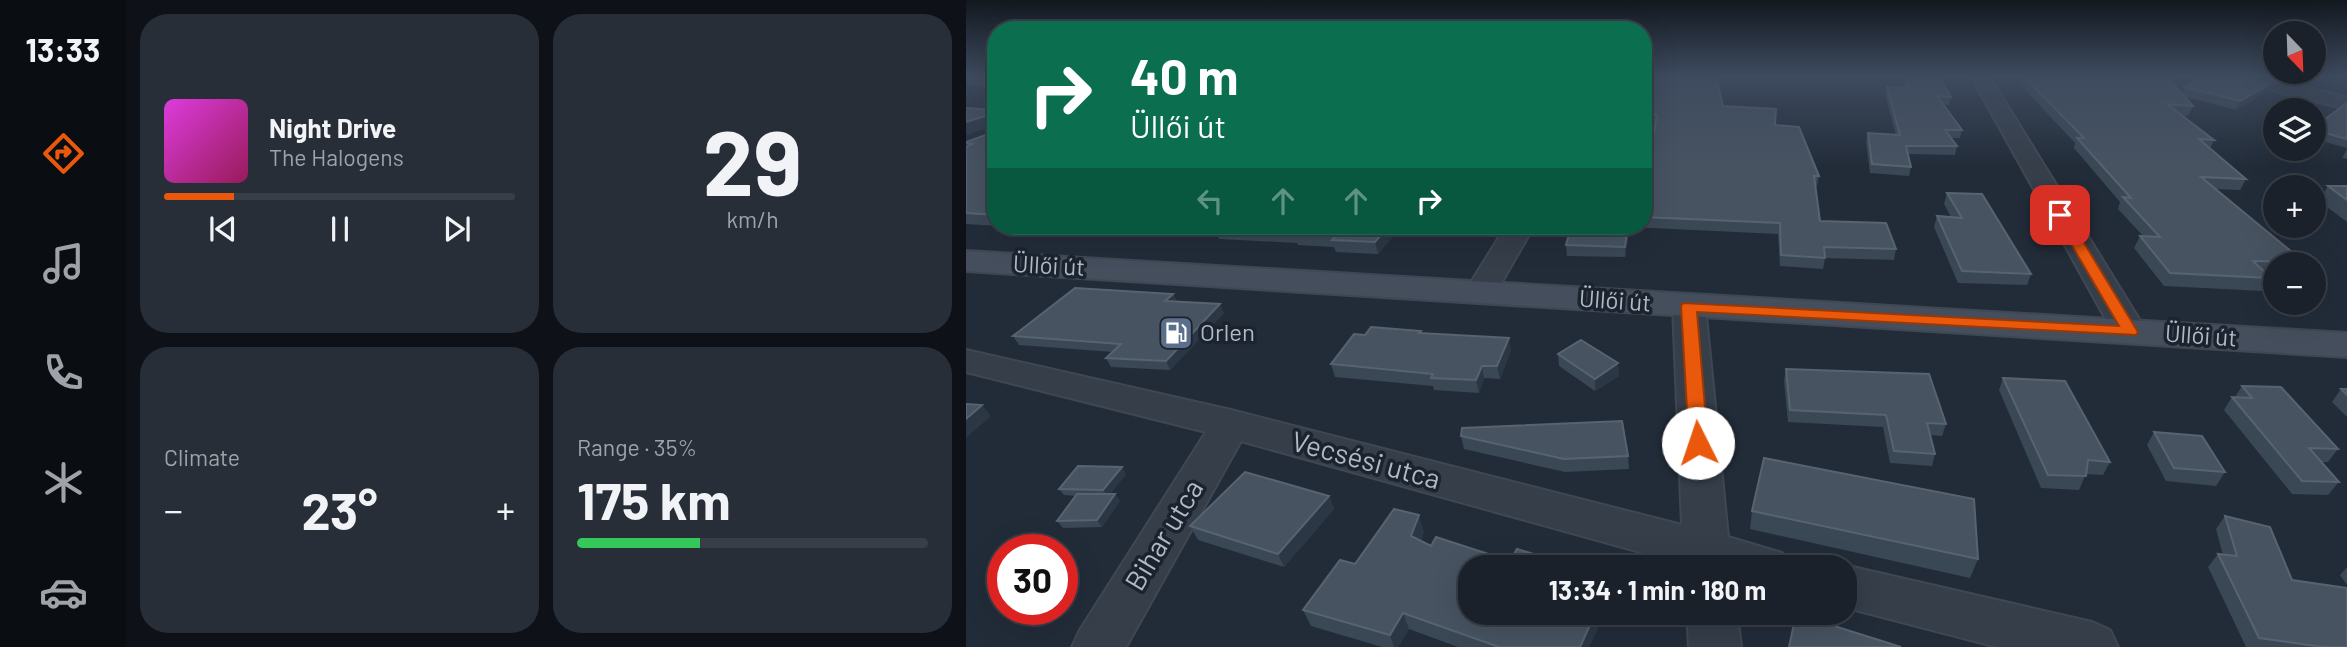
<!DOCTYPE html>
<html lang="en">
<head>
<meta charset="utf-8">
<style>
  :root { --surface:#1a212b; --page:#272e37; --text:#f1f3f6; --muted:#9fa3a9; --line:#383e47; --accent:#ea580c }
  body { margin:0; font-family:Barlow,sans-serif; background:var(--page); color:var(--text); height:100vh; display:flex; flex-direction:column; font-size:26px; white-space:nowrap }
  * { box-sizing:border-box; margin:0 }
  p { font-size:23px; color:var(--muted) }
  .icon { flex:none; width:38px; height:38px; fill:none; stroke:currentColor; stroke-width:2; stroke-linecap:round; stroke-linejoin:round }
  .map { position:relative; flex:1; overflow:hidden }
  .sheet { display:flex; flex-direction:column; gap:14px; padding:14px; background:#0e1218; width:840px }
  .sheet>* { flex:none }
  .hud { position:absolute; left:21px; top:21px; width:665px; height:214px; border-radius:28px; box-shadow:0 7px 28px #0002,0 0 0 2px var(--line); background:#0b6e4f; color:#fff; overflow:hidden }
  .needle { width:46px; rotate:157deg }
  .controls { position:absolute; left:1297px; top:21px; display:grid; gap:14px }
  .controls a { display:grid; place-items:center; width:63px; height:63px; border-radius:50%; background:var(--surface); box-shadow:0 7px 28px #0002,0 0 0 2px var(--line); font-size:35px }
  .speed { position:absolute; left:21px; top:534px; display:flex; gap:14px; font-size:35px; font-weight:700; text-align:center }
  .speed>* { display:grid; place-content:center; width:91px; height:91px; border-radius:50%; background:var(--surface); box-shadow:0 7px 28px #0002,0 0 0 2px var(--line); line-height:1 }
  .speed .limit { border:10px solid #d22; background:#fff; color:#111 }
  .pin { position:absolute; display:grid; place-items:center; width:60px; height:60px; color:#fff; margin:-30px; border-radius:14px; box-shadow:0 4px 10px #0006 }
  .me { position:absolute; width:77px; margin:-38px; rotate:356deg; stroke-linejoin:round; filter:drop-shadow(0 0 5px #0008) }
  .turn { display:flex; align-items:center; gap:24px; height:147px; padding:0 28px; font-size:32px }
  .turn .icon { width:91px; height:91px; stroke-width:2.5 }
  .turn b { display:block; font-size:49px; line-height:60px }
  .lanes { display:flex; align-items:center; height:66px; padding:0 28px; background:#0003; justify-content:center; gap:35px; direction:ltr }
  .lanes .off { opacity:.35 }
  .big { font-size:52px; font-weight:700; line-height:1.1 }
  .sheet .card { flex:1; display:flex; flex-direction:column; justify-content:center; gap:10px; min-width:0; padding:0 24px; border-radius:28px; background:var(--page) }
  .sheet .dial { align-items:center; gap:0 }
  .dial b { font-size:91px; line-height:1 }
  .song { display:flex; align-items:center; gap:21px }
  .cover { width:84px; height:84px; border-radius:10px; background:linear-gradient(135deg,hsl(300 70% 55%),hsl(330 70% 35%)) }
  .played { height:7px; border-radius:4px; background:linear-gradient(90deg,var(--accent) 20%,var(--line) 20%) }
  .keys { display:flex; justify-content:space-around; direction:ltr }
  .heat { display:flex; justify-content:space-between; align-items:center; font-size:38px; direction:ltr }
  .charge { height:10px; border-radius:5px; background:linear-gradient(90deg,#34c759 35%,var(--line) 0) }
  .sheet .tiles { flex:1; display:grid; gap:14px; grid-template-columns:repeat(2,1fr) }
  .trip { position:absolute; left:492px; top:555px; width:399px; height:70px; border-radius:28px; background:var(--surface); box-shadow:0 7px 28px #0002,0 0 0 2px var(--line); font-weight:700; line-height:70px; text-align:center }
  main { display:flex; flex:1; min-height:0 }
  .menu { display:flex; flex-direction:column; width:126px; justify-content:space-around; align-items:center; background:#0a0d11; color:var(--muted) }
  .menu .icon { width:49px; height:49px }
  .menu .on { color:var(--accent) }
  .menu b { font-size:32px; color:var(--text) }
  .map>svg:first-child { display:block }
  .lines { fill:none; stroke-linecap:round; stroke-linejoin:round }
  .street-casing { stroke:#3f4752; stroke-width:4 }
  .secondary-casing { stroke:#3f4752; stroke-width:4 }
  .street { fill:#353e49; fill-rule:evenodd }
  .secondary { fill:#444e5c; fill-rule:evenodd }
  .wall { fill:#3a4755 }
  .shaded-wall { fill:#2b3745 }
  .building { fill:#475361; stroke:#576371; stroke-width:2 }
  .route { fill:#ea580c; stroke:#983908; stroke-width:2 }
  .labels { text-anchor:middle; stroke-width:7; stroke-linejoin:round; paint-order:stroke }
  .street-label { font-size:24px; fill:#b0b9c5; stroke:#1b232e }
  .poi-label { font-size:24px; fill:#b0b9c5; stroke:#1b232e; text-anchor:start }
  .near-street-label { font-size:28px; fill:#b0b9c5; stroke:#1b232e }
</style>
</head>
<body>
<main>
<nav class="menu">
<b>13:33</b>
<svg class="icon on" aria-label="directions" viewBox="0 0 24 24"><path d="M12 3l9 9-9 9-9-9zM9 14v-3h6M13 9l2 2-2 2"/></svg>
<svg class="icon" aria-label="music" viewBox="0 0 24 24"><path d="M9 18V5l10-2v13"/><circle cx="6" cy="18" r="3"/><circle cx="16" cy="16" r="3"/></svg>
<svg class="icon" aria-label="phone" viewBox="0 0 24 24"><path d="M5 4h4l2 5-3 2q2 4 5 5l2-3 5 2v4C11 20 4 13 5 4z"/></svg>
<svg class="icon" aria-label="climate" viewBox="0 0 24 24"><path d="M12 3v18M4 7l16 10M4 17L20 7"/></svg>
<svg class="icon" aria-label="car" viewBox="0 0 24 24"><path d="M5 17H2v-5l4-1 3-4h7l3 4 3 1v5h-3M9 17h6M6 11h13"/><circle cx="7" cy="17" r="2"/><circle cx="17" cy="17" r="2"/></svg>
</nav>
<section class="sheet">
<div class="tiles">
<div class="card">
<div class="song"><i class="cover"></i><div><b>Night Drive</b><p>The Halogens</p></div></div>
<div class="played"></div>
<div class="keys"><svg class="icon" aria-label="previous" viewBox="0 0 24 24"><path d="M18 5L8 12l10 7zM5 5v14"/></svg><svg class="icon" aria-label="pause" viewBox="0 0 24 24"><path d="M8 5v14M16 5v14"/></svg><svg class="icon" aria-label="next" viewBox="0 0 24 24"><path d="M6 5l10 7-10 7zM19 5v14"/></svg></div>
</div>
<div class="card dial"><b>29</b><p>km/h</p></div>
<div class="card"><p>Climate</p>
<div class="heat"><a>−</a><b class="big">23°</b><a>+</a></div>
</div>
<div class="card"><p>Range · 35%</p><b class="big">175 km</b><div class="charge"></div></div>
</div>
</section>
<div class="map">
<svg width="1381" height="647" viewBox="0 0 1381 647">
  <rect width="100%" height="100%" fill="#222c39"/>
  <g class="lines">
    <!-- street casing -->
    <g class="street-casing">
      <g id="street">
        <path d="M1005,76H1023L1181,332L1176,339L1164,342L1152,339L1147,332Z"/>
        <path d="M1261,76H1292L1381,97V109L1263,80Z"/>
        <path d="M540,226H568L526,299L515,301L504,299L499,292Z"/>
        <path d="M723,296L734,299L739,306L762,537L816,553L823,567H717V564L275,441L160,647H106L114,630L240,432L0,372V350L265,410L716,525L707,306L712,299Z"/>
        <path d="M878,565L1126,622L1144,630L1152,647H1031L878,607V567H872Z"/>
        <path d="M721,612H771L775,647H723Z"/>
      </g>
    </g>
    <!-- secondary casing -->
    <g class="secondary-casing">
      <path id="secondary" d="M0,251L1381,333V357L0,271Z"/>
    </g>
    <!-- street -->
    <use href="#street" class="street"/>
    <!-- secondary -->
    <use href="#secondary" class="secondary"/>
  </g>
  <!-- wall -->
  <g class="wall">
    <path d="M0,76H30V88L0,85Z"/>
    <path d="M935,76H973L985,97L983,105H977L996,130L994,138H985L991,146L989,155L942,154L945,167L943,176L904,173L900,141L902,133L930,135L919,94L921,87L939,88Z"/>
    <path d="M1052,76H1200L1216,94L1219,87L1304,84L1300,92L1270,110L1217,96L1227,106L1222,116H1216L1248,140L1244,149L1280,179L1274,190L1249,189L1338,262L1337,264H1309V274H1300L1305,278L1297,291L1198,286L1168,248L1174,236H1177L1152,209L1154,202L1108,148L1109,143L1060,91Z"/>
    <path d="M1302,76H1327L1320,80Z"/>
    <path d="M726,79L757,106L809,125L853,176L851,186H849L854,221L930,249L928,260L859,258L857,269L814,266L812,234L664,227L659,257L601,256L600,245L605,226H677V170L681,171L690,124L677,123V105L682,102L681,95Z"/>
    <path d="M1381,103V148L1348,139V127Z"/>
    <path d="M30,110V226H436L412,254L370,252L368,247L332,245L331,243L253,239L251,234L127,230L124,232L0,224V142L25,133V126L0,135Z"/>
    <path d="M1381,149V159L1376,158Z"/>
    <path d="M1362,186H1381V222L1353,201Z"/>
    <path d="M981,193L1065,274L1061,285L992,283L968,227L971,216L985,217L978,204Z"/>
    <path d="M207,294L211,302L258,313L204,370L145,367L140,358L147,352L53,345L47,336Z"/>
    <path d="M455,331V333L545,350L534,379L518,378L513,393L468,390L467,386L369,377L365,364L399,335Z"/>
    <path d="M592,354L653,376L629,391L593,366Z"/>
    <path d="M820,369L980,424L976,436L964,435L969,454L966,466L924,463L917,427L822,422L818,381Z"/>
    <path d="M1037,378L1144,462L1137,475L1120,474L1113,490L1075,488L1033,390Z"/>
    <path d="M1276,386L1372,449L1362,462H1355L1373,482L1362,495L1326,494L1258,410L1266,397H1269Z"/>
    <path d="M1375,389H1381V417L1366,402Z"/>
    <path d="M1188,432L1259,472L1250,486L1200,481L1181,445Z"/>
    <path d="M495,436L662,456L663,469L599,472L498,449Z"/>
    <path d="M160,474L144,494H149L154,501L136,527L97,528L91,521L110,496L98,495L93,489Z"/>
    <path d="M363,496L368,509L318,567L232,540L224,526Z"/>
    <path d="M786,511L1012,559L1004,578L784,529Z"/>
    <path d="M1259,516L1326,580L1381,647H1280L1242,567L1252,554L1257,555L1250,529Z"/>
    <path d="M458,532L455,541L465,546L544,561L611,567L504,612H639L623,647H492L443,629L432,647H416L345,626L337,610L389,564Z"/>
    <path d="M1381,567V585L1374,575Z"/>
  </g>
  <!-- shaded-wall -->
  <g class="shaded-wall">
    <path d="M1304,84L1300,92L1270,110L1274,101Z"/>
    <path d="M26,114L30,124L0,135V122Z"/>
    <path d="M120,226H125L127,230L124,232Z"/>
    <path d="M423,226H436L412,254L409,242Z"/>
    <path d="M662,226H664V227L659,257V247Z"/>
    <path d="M207,294L211,302L199,301Z"/>
    <path d="M254,304L258,313L204,370L200,361Z"/>
    <path d="M543,338L545,350L534,379L531,366Z"/>
    <path d="M652,363L653,376L629,391V379Z"/>
    <path d="M516,366L518,378L513,393L510,380Z"/>
    <path d="M16,405L25,416L0,438V419Z"/>
    <path d="M156,467L160,474L142,496L137,490Z"/>
    <path d="M149,494L154,501L136,527L131,520Z"/>
    <path d="M363,496L368,509L318,567L312,554Z"/>
    <path d="M453,515L458,532L450,552L445,536Z"/>
    <path d="M630,612H639L623,647H614Z"/>
    <path d="M437,613L443,629L432,647H428L424,635Z"/>
  </g>
  <!-- building -->
  <g class="building">
    <path d="M0,76H30V80L0,77Z"/>
    <path d="M687,76H725L723,81L733,76H750L757,106L810,109L809,125L833,127L853,176H848L854,221L920,223L930,249L858,247L859,258L815,255L814,223L677,217V170L681,171L691,115L677,114V105L686,100L688,95H681Z"/>
    <path d="M939,76H973L985,97L971,96L996,130H979L991,146H940L945,167L906,164L902,133L934,135L921,87L943,88Z"/>
    <path d="M1059,76H1200L1227,106L1201,104L1248,140L1233,139L1280,179L1235,177L1338,262L1287,261L1305,278L1204,273L1174,236L1194,237L1157,197L1165,198L1111,138H1118L1063,82Z"/>
    <path d="M1239,76H1270L1304,84L1274,101L1219,87Z"/>
    <path d="M1381,103V139L1348,130V127Z"/>
    <path d="M0,108L30,110V215L0,213V147L6,144L0,143V142L25,133L26,114L0,122Z"/>
    <path d="M1362,186H1381V200Z"/>
    <path d="M981,193L1016,194L1065,274L996,271L971,216L996,218Z"/>
    <path d="M250,226H423L409,242L366,240L370,235L328,233L330,231L248,227Z"/>
    <path d="M605,226H662L659,247L600,245Z"/>
    <path d="M109,288L207,294L199,301L254,304L200,361L140,358L155,344L47,336Z"/>
    <path d="M405,327L455,331L453,333L543,338L531,366H516L510,380L465,378L467,374L365,364L388,334L399,335Z"/>
    <path d="M615,340L652,363L629,379L592,354Z"/>
    <path d="M820,369L963,374L980,424L961,423L969,454L928,451L920,415L824,410Z"/>
    <path d="M1037,378L1099,381L1144,462L1122,460L1120,476L1082,475Z"/>
    <path d="M1276,386L1315,387L1372,449L1343,448L1373,482L1336,481L1266,397L1286,398Z"/>
    <path d="M1375,389H1381V395Z"/>
    <path d="M0,404L16,405L0,419Z"/>
    <path d="M656,421L662,456L598,459L495,436L496,428Z"/>
    <path d="M1188,432L1236,436L1259,472L1208,468Z"/>
    <path d="M798,458L1008,499L1012,559L786,511Z"/>
    <path d="M112,466L156,467L137,490L93,489Z"/>
    <path d="M279,472L363,496L312,554L224,526Z"/>
    <path d="M111,494H149L131,520L91,521Z"/>
    <path d="M428,509L453,515L445,536L465,546L470,537L544,561L551,549L611,567H504V612H630L614,647H533L437,613L424,635L337,610L374,560L389,564Z"/>
    <path d="M1259,516L1304,527L1326,580L1381,588V647H1357L1293,638L1252,554L1271,556Z"/>
    <path d="M830,614L935,647H823Z"/>
  </g>
  <!-- sky -->
  <linearGradient id="sky" x2="0" y2="1"><stop stop-color="#13181f"/><stop offset="0.46" stop-color="#3e4b5f"/><stop offset="1" stop-color="#3e4b5f" stop-opacity="0"/></linearGradient>
  <rect width="1381" height="166" fill="url(#sky)"/>
  <!-- route -->
  <path class="route" d="M1094,211L1101,215L1172,332L1170,335L731,312L742,443L739,448H725L723,443L715,306L717,303L1153,326L1088,215Z"/>
  <!-- icons -->
  <defs>
    <g id="fuel-square" transform="scale(1.75)"><rect x="-9" y="-9" width="18" height="18" rx="4" fill="#5c6f8a" stroke="#1b232e"/><path d="M-5.5-6h7V0h2V4h1.3V-2.5L3-4.5l.8-.8L6-3V5H2.5V1h-1V6h-7ZM-4.2-4.7v3.2H.2V-4.7Z" fill="#fff"/></g>
  </defs>
  <g fill-rule="evenodd">
    <use href="#fuel-square" x="210" y="333"/>
  </g>
  <g class="labels">
    <!-- street labels -->
    <g class="street-label">
      <text transform="translate(83 266) rotate(3)" y="8">Üllői út</text>
      <text transform="translate(649 301) rotate(4)" y="8">Üllői út</text>
      <text transform="translate(1235 336) rotate(4)" y="8">Üllői út</text>
    </g>
    <!-- poi labels -->
    <g class="poi-label">
      <text x="234" y="341">Orlen</text>
    </g>
    <!-- near-street labels -->
    <g class="near-street-label">
      <text transform="translate(400 460) rotate(15)" y="10">Vecsési utca</text>
      <text transform="translate(198 535) rotate(-59)" y="10">Bihar utca</text>
    </g>
  </g>
</svg>
<div class="controls">
<a><svg class="needle" viewBox="-14 -14 28 28"><path d="M0-13l5 13h-10z" fill="#e53935"/><path d="M0 13l5-13h-10z" fill="#9fa3a9"/></svg></a>
<a><svg class="icon" aria-label="layers" viewBox="0 0 24 24"><path d="M12 4l9 5-9 5-9-5zM3 14l9 5 9-5"/></svg></a>
<a>+</a>
<a>−</a>
</div>
<div class="speed"><div class="limit">30</div></div>
<div class="pin" style="left:1094px;top:215px;background:#d93025"><svg class="icon" aria-label="arrive" viewBox="0 0 24 24"><path d="M6 21V4h12l-3 4 3 4H6"/></svg></div>
<svg class="me" style="left:732px;top:443px" viewBox="-20 -20 40 40"><circle r="19" fill="#fff"/><path d="M0-13L10 11 0 6-10 11z" fill="#ea580c"/></svg>
<div class="trip">13:34 · 1 min · 180 m</div>
<div class="hud">
<div class="turn"><svg class="icon" aria-label="right" viewBox="0 0 24 24"><path d="M7 20v-9h11M14 6l5 5-5 5"/></svg><div><b>40 m</b>Üllői út</div></div>
<div class="lanes"><svg class="icon off" aria-label="left" viewBox="0 0 24 24"><path d="M17 20v-9H6M10 6l-5 5 5 5"/></svg><svg class="icon off" aria-label="ahead" viewBox="0 0 24 24"><path d="M12 20V5M6 11l6-6 6 6"/></svg><svg class="icon off" aria-label="ahead" viewBox="0 0 24 24"><path d="M12 20V5M6 11l6-6 6 6"/></svg><svg class="icon" aria-label="right" viewBox="0 0 24 24"><path d="M7 20v-9h11M14 6l5 5-5 5"/></svg></div>
</div>
</div>
</main>
</body>
</html>
